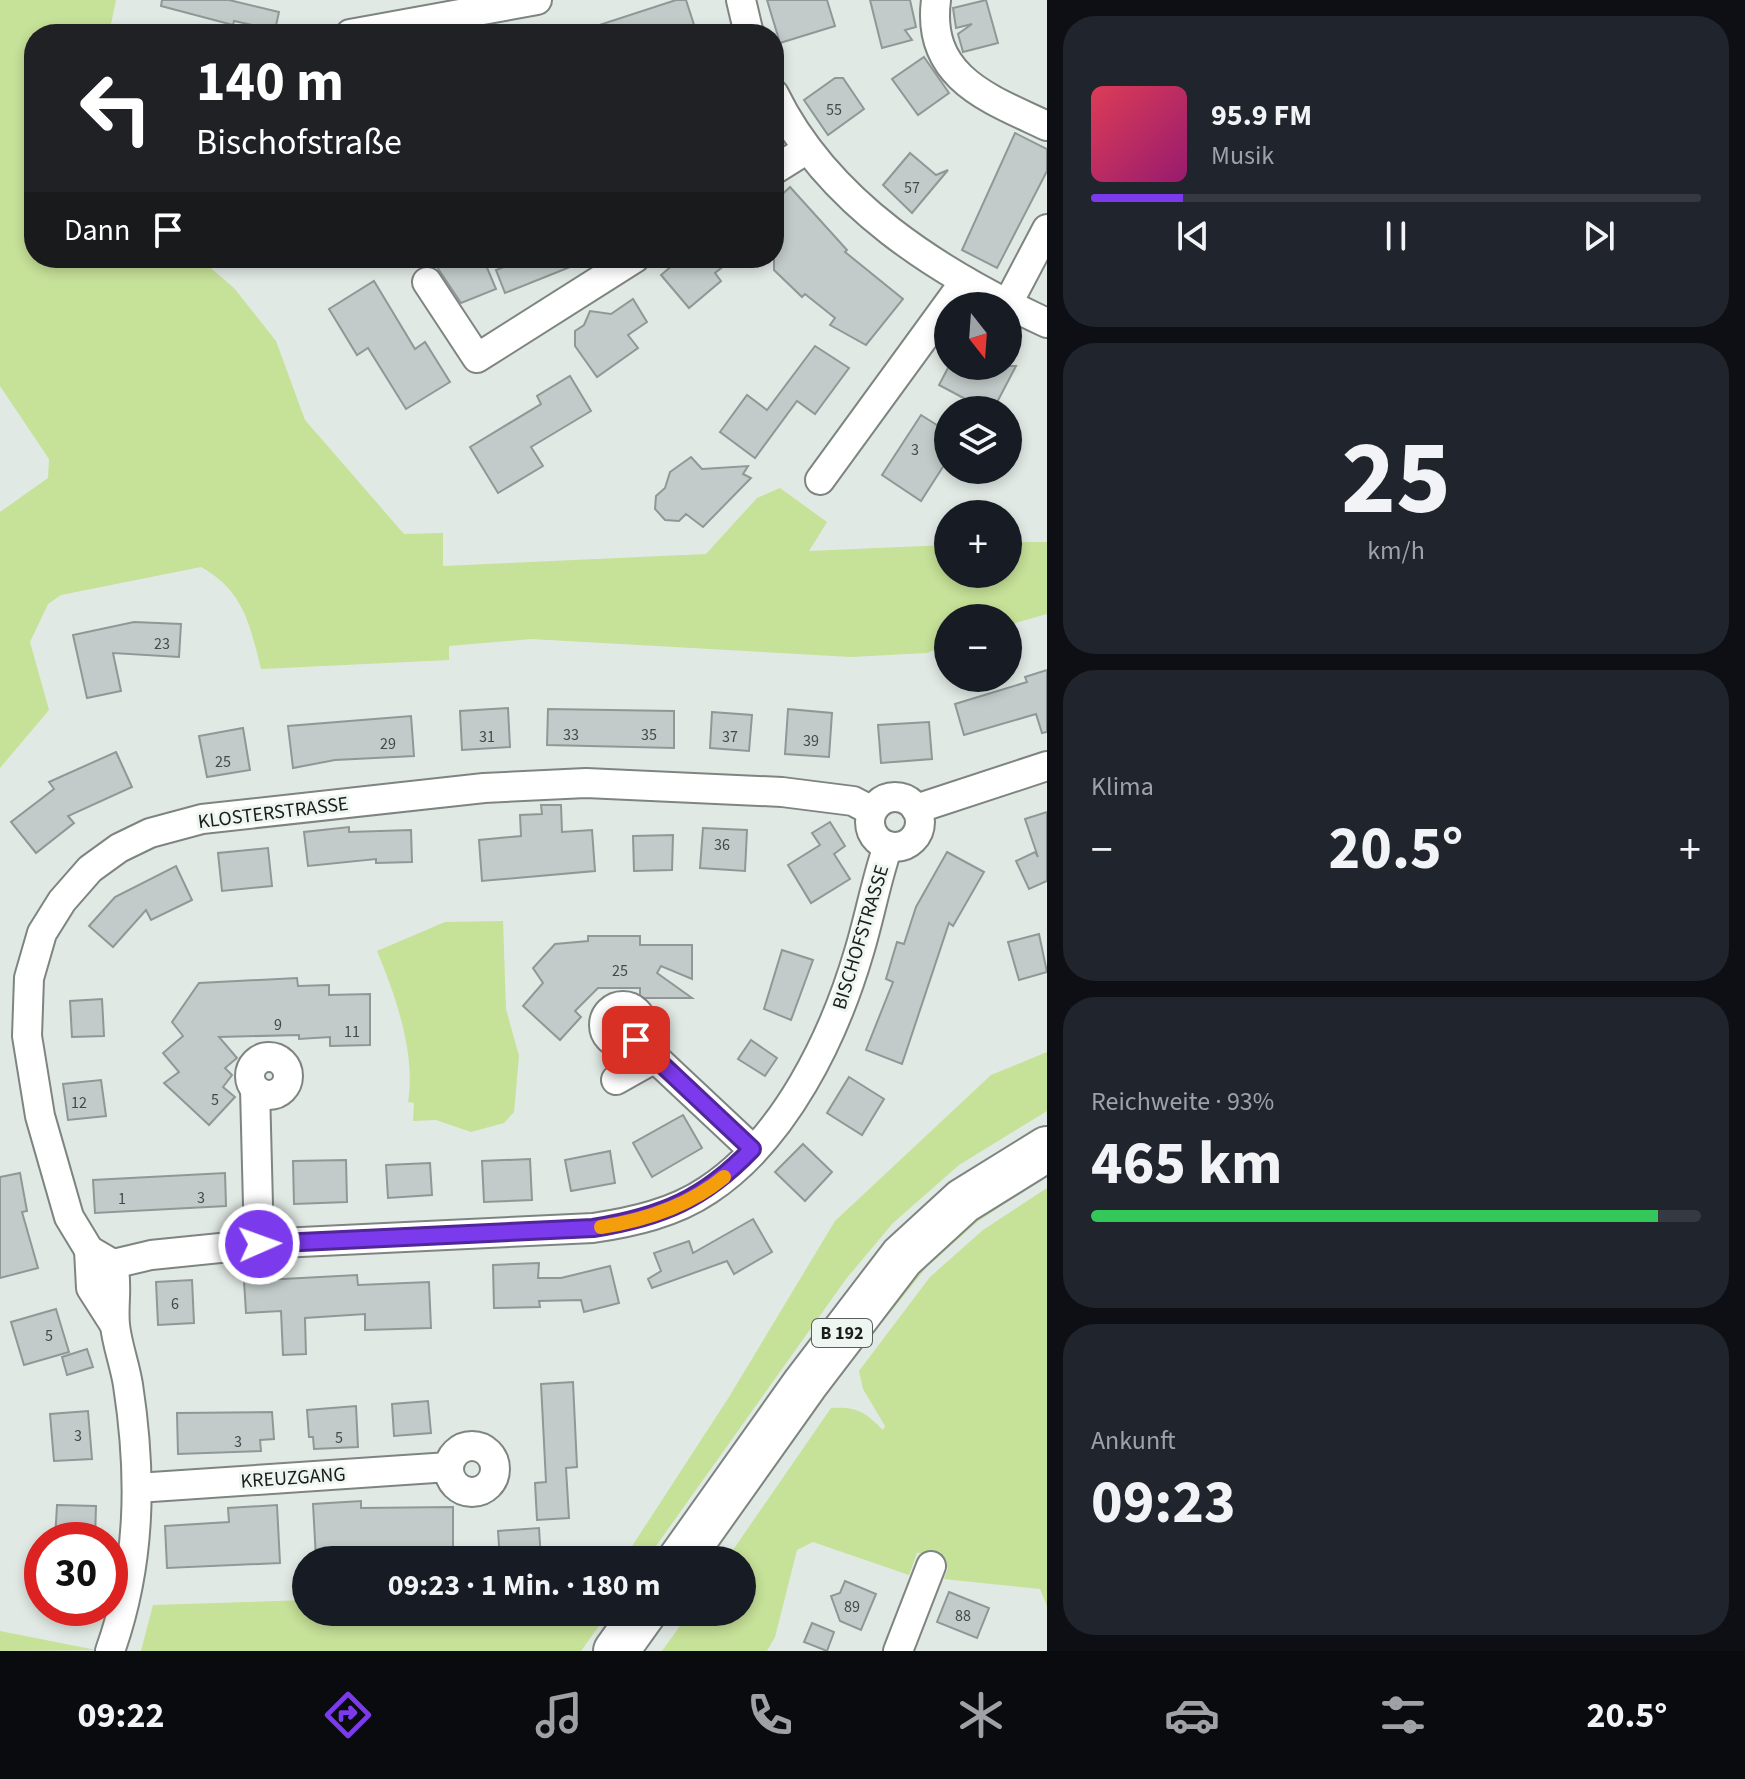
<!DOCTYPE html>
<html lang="de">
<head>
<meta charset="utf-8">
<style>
  :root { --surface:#171b24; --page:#20242c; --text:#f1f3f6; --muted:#9ea1a6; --line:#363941; --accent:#7c3aed }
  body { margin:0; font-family:"Source Sans 3",sans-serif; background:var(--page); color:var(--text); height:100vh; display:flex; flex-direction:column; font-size:30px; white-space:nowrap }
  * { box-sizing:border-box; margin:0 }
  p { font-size:26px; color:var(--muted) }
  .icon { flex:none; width:44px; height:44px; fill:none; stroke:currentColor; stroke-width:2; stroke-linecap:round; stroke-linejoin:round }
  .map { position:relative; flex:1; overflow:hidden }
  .details { display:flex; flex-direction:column; gap:16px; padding:16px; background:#0d0f14; width:698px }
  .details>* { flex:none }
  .hud { position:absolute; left:24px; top:24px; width:760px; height:244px; border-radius:32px; box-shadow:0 4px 12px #0003; background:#202124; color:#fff; overflow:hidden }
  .needle { width:52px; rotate:163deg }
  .fabs { position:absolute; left:934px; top:292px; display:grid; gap:16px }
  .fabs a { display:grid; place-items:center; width:88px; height:88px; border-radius:50%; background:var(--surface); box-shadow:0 4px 12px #0003; font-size:40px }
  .speed { position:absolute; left:24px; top:1522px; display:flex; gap:16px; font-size:40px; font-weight:700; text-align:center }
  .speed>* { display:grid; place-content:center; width:104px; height:104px; border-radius:50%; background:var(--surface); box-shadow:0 4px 12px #0003; line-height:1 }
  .speed .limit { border:12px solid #d22; background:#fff; color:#111 }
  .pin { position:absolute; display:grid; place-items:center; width:68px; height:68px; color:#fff; margin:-34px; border-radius:16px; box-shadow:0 4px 12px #0006 }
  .me { position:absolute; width:88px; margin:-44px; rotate:88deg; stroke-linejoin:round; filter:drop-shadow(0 0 6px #0008) }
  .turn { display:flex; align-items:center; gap:28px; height:168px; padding:0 40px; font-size:36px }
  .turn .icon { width:104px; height:104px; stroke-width:2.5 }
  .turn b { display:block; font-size:56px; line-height:68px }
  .then { display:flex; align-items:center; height:76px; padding:0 40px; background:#0003; gap:16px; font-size:30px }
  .big { font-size:60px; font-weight:700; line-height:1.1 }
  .details .widget { flex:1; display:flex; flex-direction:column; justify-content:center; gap:12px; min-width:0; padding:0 28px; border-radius:32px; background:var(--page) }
  .details .dial { align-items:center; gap:0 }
  .dial b { font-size:104px; line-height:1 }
  .song { display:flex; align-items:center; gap:24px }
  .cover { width:96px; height:96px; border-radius:12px; background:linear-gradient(135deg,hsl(350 70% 55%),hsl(320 70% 35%)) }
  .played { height:8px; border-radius:4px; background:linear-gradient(90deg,var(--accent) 15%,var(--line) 15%) }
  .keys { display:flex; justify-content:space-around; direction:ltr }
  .heat { display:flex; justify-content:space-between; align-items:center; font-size:44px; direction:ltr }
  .charge { height:12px; border-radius:6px; background:linear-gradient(90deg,#34c759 93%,var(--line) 0) }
  .trip { position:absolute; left:292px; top:1546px; width:464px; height:80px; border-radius:40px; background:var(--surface); box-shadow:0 4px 12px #0003; font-weight:700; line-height:80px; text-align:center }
  .dock { display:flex; height:128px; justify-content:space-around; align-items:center; background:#090b0e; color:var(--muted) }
  .dock .icon { width:56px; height:56px }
  .dock .active { color:var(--accent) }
  .dock b { font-size:36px; color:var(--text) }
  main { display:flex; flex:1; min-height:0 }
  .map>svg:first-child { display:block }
  .green { fill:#c6e198 }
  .building { fill:#c2cbc9; stroke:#909897; stroke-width:2 }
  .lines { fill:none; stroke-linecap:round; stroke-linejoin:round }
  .minor-casing { stroke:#7e8581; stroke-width:32 }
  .primary-casing { stroke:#7e8581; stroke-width:48 }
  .minor { stroke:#fff; stroke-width:28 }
  .primary { stroke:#fff; stroke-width:44 }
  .route-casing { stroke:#51269a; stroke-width:20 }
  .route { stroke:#7c3aed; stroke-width:14 }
  .slow { stroke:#f59e0b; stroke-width:14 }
  .labels { text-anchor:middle; stroke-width:6; stroke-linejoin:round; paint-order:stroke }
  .number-label { font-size:16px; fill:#444846 }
  .shield { fill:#eef6f2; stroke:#5a5e5c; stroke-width:2 }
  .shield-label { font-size:18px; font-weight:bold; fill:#1a1d1b }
  .street-label { font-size:20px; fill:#1a1d1b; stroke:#eef6f2 }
</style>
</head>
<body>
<main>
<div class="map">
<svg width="1047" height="1651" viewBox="0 0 1047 1651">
  <rect width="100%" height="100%" fill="#e1e9e4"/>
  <!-- green -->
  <g class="green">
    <path d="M0,0H116L109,34H34V258H199L234,288L276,341L305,420L404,534L443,533V566L706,554L757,498L780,488L827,522L809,551L948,545V574H1008V542H1047V614L1008,625V618H948V645L927,653L851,657L531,639L449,646V660L261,669C250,624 243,590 201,567L61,595L48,604L30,642L49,710L0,768V512L48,478L49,459L0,386Z"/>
    <path d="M503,921L506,1009L519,1056L514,1112L504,1123L471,1132L436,1120L413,1121L414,1103L408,1102C416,1055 396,996 377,951L445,922Z"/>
    <path d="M1047,1052V1111L959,1165L893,1223L846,1279L646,1560H623L729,1397L835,1221L991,1075Z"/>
    <path d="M1047,1165V1176L977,1222L926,1268L850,1362L709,1560H695L943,1240Z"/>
    <path d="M1047,1188V1606L1040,1589L944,1579L948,1568L934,1553H917L909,1575L813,1542L797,1550L775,1637L767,1651H662L690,1612H742V1560H726L831,1408C857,1406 865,1412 883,1430L885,1426L863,1389L859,1371L930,1277L983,1230Z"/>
    <path d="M306,1600V1612H609L581,1651H141L153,1605Z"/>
    <path d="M0,1631L96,1650L0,1651Z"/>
  </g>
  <!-- building -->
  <g class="building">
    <path d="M162,0H229L279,12L275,30L234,21L233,25L161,6Z"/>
    <path d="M676,0H686L697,34H584V30Z"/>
    <path d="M767,0H827L835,26L780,43Z"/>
    <path d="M870,0H910L916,27L905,30L912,40L882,48Z"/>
    <path d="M986,0L998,43L963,52L958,34L972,24L956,28L953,8Z"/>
    <path d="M924,57L949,93L918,115L892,79Z"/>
    <path d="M835,78H843L864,109L828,135L804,100Z"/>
    <path d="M1015,133L1047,149V171L997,268L962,250Z"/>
    <path d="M910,153L936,175L948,170L912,213L883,185Z"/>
    <path d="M790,187L847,250L845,252L903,299L866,345L830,325L835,318L805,294L802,297L774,270V202Z"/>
    <path d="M431,258H483L496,289L461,303Z"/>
    <path d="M528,258H590V259L505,293L496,270Z"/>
    <path d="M681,258H734L715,273L721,281L689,308L661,275Z"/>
    <path d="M374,281L415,349L425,342L450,382L406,409L368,348L357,355L329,309Z"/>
    <path d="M633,299L647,322L628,335L638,348L597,377L575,346V331L584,325L590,311L611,314Z"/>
    <path d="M815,346L849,368L815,414L797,401L755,458L720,432L747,395L767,410Z"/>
    <path d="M949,366H1016L993,410H986L939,385Z"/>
    <path d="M570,376L591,411L531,447L543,466L498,493L470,447L541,404L537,396Z"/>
    <path d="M921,415L948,432V459L921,501L882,475Z"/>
    <path d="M691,457L702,469L748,466L743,474L751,478L703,527L686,514L679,521L665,520L655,509L656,496L665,488L670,472Z"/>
    <path d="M134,622L181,624L179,657L113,653L121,691L87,698L73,635Z"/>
    <path d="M1047,670V732L1042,733L1036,714L964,735L955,704L1027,682L1025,677Z"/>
    <path d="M508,708L510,747L462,750L460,711Z"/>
    <path d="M548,709L674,711V748L547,745Z"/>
    <path d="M788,709L832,713L829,757L785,754Z"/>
    <path d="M712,712L752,715L749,751L710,748Z"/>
    <path d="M411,716L414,756L335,760L293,768L288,726Z"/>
    <path d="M929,722L932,759L881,763L878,725Z"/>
    <path d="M243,728L250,770L207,777L199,736Z"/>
    <path d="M116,752L132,787L68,816L74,823L36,853L11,822L54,789L49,782Z"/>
    <path d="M541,805H561L562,832L592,830L595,871L482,881L479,840L521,836L520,815L542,814Z"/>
    <path d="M1047,812V881L1029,889L1016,861L1035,852L1038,857L1025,819Z"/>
    <path d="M830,822L845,846L834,854L850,879L811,903L788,865L820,845L812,833Z"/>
    <path d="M349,827V832L411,830L412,862L376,863V859L308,866L304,832Z"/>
    <path d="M703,828L747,830L745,871L700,868Z"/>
    <path d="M673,835L672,870L634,871L633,836Z"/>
    <path d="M268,848L272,886L222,891L218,853Z"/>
    <path d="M947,852L984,872L953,926L949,923L902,1064L866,1050L893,982L886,979L897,942L904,944L916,907Z"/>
    <path d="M176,866L192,900L151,920L146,910L113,947L89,926L115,897Z"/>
    <path d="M1039,934L1047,972L1019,980L1008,942Z"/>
    <path d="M588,936H640V945H692V979L661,966L657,973L692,998H640V988H598L575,1011L581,1017L560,1040L523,1006L543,983L533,968L555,944L588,941Z"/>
    <path d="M782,950L813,960L791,1020L764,1009Z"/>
    <path d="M297,978L298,986L329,985V995L370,994V1045L330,1046V1037L299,1039V1035L219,1037L237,1058L225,1068L232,1075L223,1087L235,1097L209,1125L164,1083L179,1072L163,1053L183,1036L172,1022L199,983Z"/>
    <path d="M102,999L104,1036L72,1037L70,1001Z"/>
    <path d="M751,1040L777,1058L765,1076L738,1059Z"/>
    <path d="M849,1077L884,1099L862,1135L827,1113Z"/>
    <path d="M101,1080L106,1116L68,1120L63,1084Z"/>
    <path d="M683,1115L702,1148L652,1177L633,1143Z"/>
    <path d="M803,1144L832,1172L805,1201L775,1172Z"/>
    <path d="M610,1151L615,1183L571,1191L565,1160Z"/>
    <path d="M530,1159L532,1200L484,1202L482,1161Z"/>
    <path d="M346,1160L347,1202L294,1204L293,1161Z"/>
    <path d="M430,1163L432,1195L388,1198L386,1165Z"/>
    <path d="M20,1173L27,1211L22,1212L38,1268L0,1278V1177Z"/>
    <path d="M225,1173L226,1206L95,1213L93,1180Z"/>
    <path d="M753,1219L772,1252L734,1274L727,1261L652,1288L648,1279L661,1271L654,1253L689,1241L693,1253Z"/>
    <path d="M539,1263L538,1278H561L610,1266L619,1303L584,1312L581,1300L539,1301L540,1307L494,1308L493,1265Z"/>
    <path d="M357,1275L358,1285L429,1282L431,1328L365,1330V1314L305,1318L306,1354L283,1355L281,1311L246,1313L244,1281Z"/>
    <path d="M192,1280L194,1323L158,1325L156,1282Z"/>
    <path d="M56,1309L69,1352L24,1365L11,1322Z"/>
    <path d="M87,1349L93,1367L67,1375L62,1357Z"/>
    <path d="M573,1382L577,1467L566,1468L569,1518L537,1520L535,1483L546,1482L541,1384Z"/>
    <path d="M428,1401L431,1433L394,1436L392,1404Z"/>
    <path d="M356,1406L358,1447L314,1449L313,1437H309L307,1410Z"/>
    <path d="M88,1411L92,1459L54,1461L50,1414Z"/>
    <path d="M272,1412L274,1439L260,1440L261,1451L178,1454L177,1413Z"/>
    <path d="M361,1501V1508L453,1507V1560H395V1555L316,1559L313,1504Z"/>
    <path d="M57,1505L96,1506L95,1540H55Z"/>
    <path d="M277,1505L280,1563L167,1568L165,1526L229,1522L228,1508Z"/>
    <path d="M539,1528L541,1560H500L498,1531Z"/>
    <path d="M845,1581L876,1594L861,1630L840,1621L831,1596L840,1593Z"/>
    <path d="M949,1592L989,1608L977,1638L937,1622Z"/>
    <path d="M812,1623L834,1632L827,1651L804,1642Z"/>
  </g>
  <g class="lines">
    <!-- minor casing -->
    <g class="minor-casing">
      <g id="minor">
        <path d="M741,0L749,34"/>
        <path d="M936,0C926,78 990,99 1047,126"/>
        <path d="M350,34L537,0"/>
        <path d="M774,94C827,203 940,274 1047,323"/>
        <path d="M774,170L806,150"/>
        <path d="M427,282L477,358L635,258"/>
        <path d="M1007,305L1047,229"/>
        <path d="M820,480L965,281"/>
        <circle cx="895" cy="822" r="25"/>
        <path d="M916,809L1047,766"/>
        <circle cx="623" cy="1025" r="19"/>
        <circle cx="269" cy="1076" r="19"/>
        <path d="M616,1080L655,1058L752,1149"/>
        <path d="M255,1089L259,1244"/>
        <path d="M89,1250L91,1288L114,1324"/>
        <path d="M113,1264L151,1255L259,1244L593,1228C633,1222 674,1213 708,1190C785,1139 834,1037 859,952C870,916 876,880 888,846"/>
        <circle cx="472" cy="1469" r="23"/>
        <path d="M137,1488L449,1467"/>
        <path d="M110,1651C141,1564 142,1476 128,1385C125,1365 117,1345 115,1325C113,1304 118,1285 113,1264L89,1250L69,1217L40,1116L27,1036L29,978L42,933L62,901L90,869L119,848L150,833L202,819L484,788L586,783L782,792L853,801L872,811"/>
        <path d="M898,1651L931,1566"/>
      </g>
    </g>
    <!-- primary casing -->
    <g class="primary-casing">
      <g id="primary">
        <path d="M680,1560L805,1384L902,1257L963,1201L1047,1149"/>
        <path d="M616,1651L644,1612"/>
      </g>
    </g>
    <!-- minor -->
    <use href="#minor" class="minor"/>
    <!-- primary -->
    <use href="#primary" class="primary"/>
  </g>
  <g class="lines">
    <!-- route casing -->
    <g class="route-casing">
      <path id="route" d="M259,1244L593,1228C662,1217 704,1199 752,1149L636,1040"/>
    </g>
    <!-- route -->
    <use href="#route" class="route"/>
    <!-- slow -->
    <path class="slow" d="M601,1227C646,1220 689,1206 724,1177"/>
  </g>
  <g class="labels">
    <!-- number labels -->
    <g class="number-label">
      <text x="834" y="115">55</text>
      <text x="912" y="193">57</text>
      <text x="915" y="455">3</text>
      <text x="162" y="649">23</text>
      <text x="571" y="740">33</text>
      <text x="649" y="740">35</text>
      <text x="487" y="742">31</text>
      <text x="730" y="742">37</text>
      <text x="811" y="746">39</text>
      <text x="388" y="749">29</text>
      <text x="223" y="767">25</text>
      <text x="722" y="850">36</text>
      <text x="620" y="976">25</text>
      <text x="278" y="1030">9</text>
      <text x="352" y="1037">11</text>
      <text x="215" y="1105">5</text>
      <text x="79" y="1108">12</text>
      <text x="201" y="1203">3</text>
      <text x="122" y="1204">1</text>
      <text x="175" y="1309">6</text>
      <text x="49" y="1341">5</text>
      <text x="78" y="1441">3</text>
      <text x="339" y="1443">5</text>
      <text x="238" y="1447">3</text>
      <text x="852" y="1612">89</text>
      <text x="963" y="1621">88</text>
    </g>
    <!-- shield labels -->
    <rect class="shield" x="812" y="1319" width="60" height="28" rx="6"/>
    <g class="shield-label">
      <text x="842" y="1339">B 192</text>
    </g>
    <!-- street labels -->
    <g class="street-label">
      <text transform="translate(273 812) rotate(-7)" y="7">KLOSTERSTRASSE</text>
      <text transform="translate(860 937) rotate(-73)" y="7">BISCHOFSTRASSE</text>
      <text transform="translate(293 1477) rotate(-4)" y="7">KREUZGANG</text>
    </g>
  </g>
</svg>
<div class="fabs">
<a><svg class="needle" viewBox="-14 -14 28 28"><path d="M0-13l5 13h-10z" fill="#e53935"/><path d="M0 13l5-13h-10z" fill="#9ea1a6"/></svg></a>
<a><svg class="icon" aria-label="layers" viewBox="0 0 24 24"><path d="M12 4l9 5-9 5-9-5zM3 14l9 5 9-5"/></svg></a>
<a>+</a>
<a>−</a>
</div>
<div class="speed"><div class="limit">30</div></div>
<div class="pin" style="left:636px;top:1040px;background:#d93025"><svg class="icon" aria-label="arrive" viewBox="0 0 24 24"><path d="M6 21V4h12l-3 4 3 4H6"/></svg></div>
<svg class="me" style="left:259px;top:1244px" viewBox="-20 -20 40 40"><circle r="17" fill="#7c3aed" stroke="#fff" stroke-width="3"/><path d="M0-11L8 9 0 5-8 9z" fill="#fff"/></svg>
<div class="trip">09:23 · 1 Min. · 180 m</div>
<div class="hud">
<div class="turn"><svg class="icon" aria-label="left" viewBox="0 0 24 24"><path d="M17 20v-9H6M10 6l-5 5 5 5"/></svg><div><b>140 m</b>Bischofstraße</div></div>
<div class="then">Dann<svg class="icon" aria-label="arrive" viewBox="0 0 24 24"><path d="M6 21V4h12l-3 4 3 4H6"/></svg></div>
</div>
</div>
<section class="details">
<div class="widget">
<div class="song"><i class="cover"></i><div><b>95.9 FM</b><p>Musik</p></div></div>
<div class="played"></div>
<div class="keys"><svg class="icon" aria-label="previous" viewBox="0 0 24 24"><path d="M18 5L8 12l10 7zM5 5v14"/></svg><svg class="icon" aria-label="pause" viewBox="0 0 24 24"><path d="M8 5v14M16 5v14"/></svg><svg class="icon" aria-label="next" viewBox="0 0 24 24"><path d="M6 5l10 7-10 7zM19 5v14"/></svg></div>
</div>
<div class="widget dial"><b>25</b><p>km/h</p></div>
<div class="widget"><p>Klima</p>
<div class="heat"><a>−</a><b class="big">20.5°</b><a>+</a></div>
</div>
<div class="widget"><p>Reichweite · 93%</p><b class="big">465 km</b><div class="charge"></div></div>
<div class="widget"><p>Ankunft</p><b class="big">09:23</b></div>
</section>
</main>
<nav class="dock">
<b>09:22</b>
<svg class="icon active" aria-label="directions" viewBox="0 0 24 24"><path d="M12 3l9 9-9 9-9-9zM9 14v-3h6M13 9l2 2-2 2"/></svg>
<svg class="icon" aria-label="music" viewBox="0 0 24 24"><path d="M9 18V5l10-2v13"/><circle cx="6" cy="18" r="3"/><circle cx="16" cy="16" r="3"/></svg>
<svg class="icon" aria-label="phone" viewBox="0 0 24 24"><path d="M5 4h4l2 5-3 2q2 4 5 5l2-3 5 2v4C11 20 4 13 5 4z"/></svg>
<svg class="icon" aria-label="climate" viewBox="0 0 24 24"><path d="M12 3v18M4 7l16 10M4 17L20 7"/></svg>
<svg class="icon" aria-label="car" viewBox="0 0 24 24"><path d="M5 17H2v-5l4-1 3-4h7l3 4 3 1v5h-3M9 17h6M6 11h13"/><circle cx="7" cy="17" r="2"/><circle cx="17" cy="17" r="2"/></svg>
<svg class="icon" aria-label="filters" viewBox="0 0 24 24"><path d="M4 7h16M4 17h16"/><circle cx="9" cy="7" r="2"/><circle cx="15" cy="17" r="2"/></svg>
<b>20.5°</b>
</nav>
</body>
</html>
